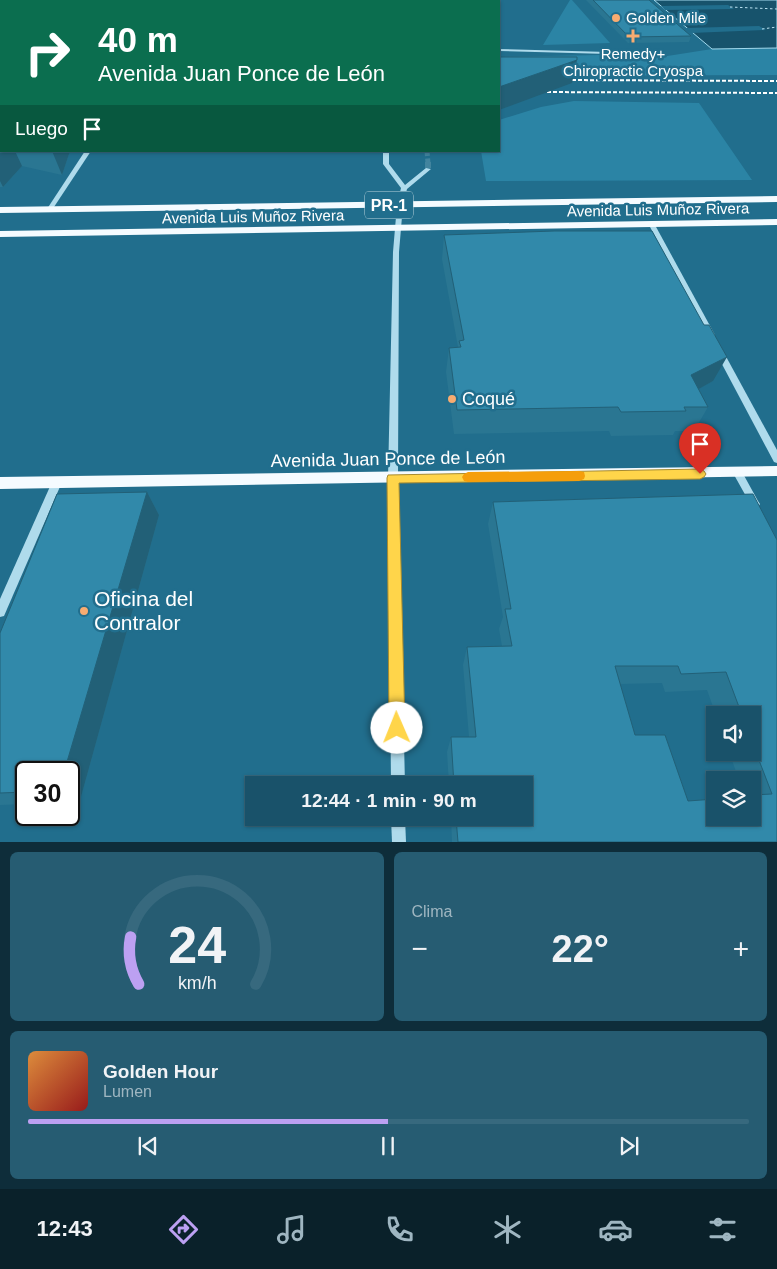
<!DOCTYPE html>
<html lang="es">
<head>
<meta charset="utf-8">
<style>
  :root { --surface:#19526a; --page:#265c72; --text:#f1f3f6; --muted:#9fb6c1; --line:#37697e; --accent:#bca0f2 }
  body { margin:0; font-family:Arial,sans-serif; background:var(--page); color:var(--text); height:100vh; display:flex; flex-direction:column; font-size:19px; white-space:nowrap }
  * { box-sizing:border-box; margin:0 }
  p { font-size:16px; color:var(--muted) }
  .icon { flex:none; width:28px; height:28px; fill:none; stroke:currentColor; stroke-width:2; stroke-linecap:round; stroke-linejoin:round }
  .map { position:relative; height:842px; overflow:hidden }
  .details { display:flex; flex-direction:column; gap:10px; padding:10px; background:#0e2d3a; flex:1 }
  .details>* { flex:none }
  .top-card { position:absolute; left:0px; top:0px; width:500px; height:152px; box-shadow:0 1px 4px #0004,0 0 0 1px var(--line); background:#0b6e4f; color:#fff; overflow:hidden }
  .fabs { position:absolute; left:706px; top:706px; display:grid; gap:10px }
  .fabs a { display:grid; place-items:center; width:55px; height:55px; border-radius:0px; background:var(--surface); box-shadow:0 1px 4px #0004,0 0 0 1px var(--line); font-size:25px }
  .speed { position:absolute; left:15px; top:761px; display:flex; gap:10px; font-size:25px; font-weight:700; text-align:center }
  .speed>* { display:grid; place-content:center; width:65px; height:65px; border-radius:50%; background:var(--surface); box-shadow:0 1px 4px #0004,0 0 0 1px var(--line); line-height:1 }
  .speed .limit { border:2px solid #111; border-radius:8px; background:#fff; color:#111 }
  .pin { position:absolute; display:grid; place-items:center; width:42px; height:42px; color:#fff; margin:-51px -21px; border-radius:50% 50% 50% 0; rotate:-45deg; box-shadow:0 0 5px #0007 }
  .pin .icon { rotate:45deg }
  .me { position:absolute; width:55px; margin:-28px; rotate:359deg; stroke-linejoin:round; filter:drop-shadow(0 0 4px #0008) }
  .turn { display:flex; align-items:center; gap:18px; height:105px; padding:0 15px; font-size:22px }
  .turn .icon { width:65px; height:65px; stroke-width:2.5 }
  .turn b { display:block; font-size:35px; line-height:42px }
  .then { display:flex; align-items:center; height:48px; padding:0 15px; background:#0003; gap:10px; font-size:19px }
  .big { font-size:38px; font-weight:700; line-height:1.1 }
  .details .card { flex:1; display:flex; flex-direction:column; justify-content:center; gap:8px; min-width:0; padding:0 18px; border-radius:8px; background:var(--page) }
  .details .dial { align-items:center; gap:0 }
  .dial svg { height:130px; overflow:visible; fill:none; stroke:var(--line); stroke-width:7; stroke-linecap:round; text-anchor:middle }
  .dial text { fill:var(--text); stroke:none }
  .song { display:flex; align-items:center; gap:15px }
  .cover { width:60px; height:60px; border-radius:8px; background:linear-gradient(135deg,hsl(30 70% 55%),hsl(0 70% 35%)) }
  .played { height:5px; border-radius:2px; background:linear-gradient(90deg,var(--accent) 50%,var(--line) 50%) }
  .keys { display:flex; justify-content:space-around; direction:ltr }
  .heat { display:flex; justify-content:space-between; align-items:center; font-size:28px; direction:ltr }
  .details .tiles { flex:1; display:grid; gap:10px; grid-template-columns:1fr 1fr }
  .card:last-child { grid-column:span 2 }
  .trip { position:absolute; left:245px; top:776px; width:288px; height:50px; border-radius:0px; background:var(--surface); box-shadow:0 1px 4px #0004,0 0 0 1px var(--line); font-weight:700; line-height:50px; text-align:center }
  .menu { display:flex; height:80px; justify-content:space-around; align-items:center; background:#0a212a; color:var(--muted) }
  .menu .icon { width:35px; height:35px }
  .menu .active { color:var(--accent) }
  .menu b { font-size:22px; color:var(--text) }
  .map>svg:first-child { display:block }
  .green { fill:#2b84a5 }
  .water { fill:#17536c; stroke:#a3daed }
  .pier { fill:#216e8d }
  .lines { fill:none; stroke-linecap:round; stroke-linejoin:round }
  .ferry { stroke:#bbe4f3; stroke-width:1; stroke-dasharray:2.5 2.5; stroke-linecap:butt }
  .minor-tunnel-far1 { stroke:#42849e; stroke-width:5; stroke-dasharray:5 2.5; stroke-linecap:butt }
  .minor-tunnel { stroke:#42849e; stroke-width:6; stroke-dasharray:6 3; stroke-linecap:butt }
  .minor { fill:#afdbec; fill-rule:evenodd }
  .major { fill:#f5fbff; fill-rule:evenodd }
  .rail { stroke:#fff; stroke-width:2; stroke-dasharray:4 2; stroke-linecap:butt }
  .wall { fill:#2a7692; fill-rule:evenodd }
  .shaded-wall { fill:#226077 }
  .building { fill:#3189aa; stroke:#226077; fill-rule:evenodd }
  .route { fill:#ffd54a; stroke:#a68a30 }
  .slow { fill:#f59e0b }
  .poi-dot { fill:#f8ac71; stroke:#216e8d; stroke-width:2 }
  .labels { text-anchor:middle; stroke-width:5; stroke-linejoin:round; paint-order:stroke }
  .far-poi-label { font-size:15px; fill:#fff; stroke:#216e8d; text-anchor:start }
  .far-street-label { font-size:15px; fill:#fff; stroke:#216e8d }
  .shield { fill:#216e8d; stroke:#bcd4dd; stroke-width:1 }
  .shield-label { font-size:16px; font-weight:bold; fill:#fff }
  .poi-label { font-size:18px; fill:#fff; stroke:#216e8d; text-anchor:start }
  .street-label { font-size:18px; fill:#fff; stroke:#216e8d }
  .near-poi-label { font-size:21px; fill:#fff; stroke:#216e8d; text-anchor:start }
</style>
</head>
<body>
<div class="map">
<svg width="777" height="842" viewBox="0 0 777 842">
  <rect width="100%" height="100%" fill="#216e8d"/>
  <!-- green -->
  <g class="green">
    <path d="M570,0H572L610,43L543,45Z"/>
    <path d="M777,48V75L499,76V57L599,55L661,57L712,49Z"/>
    <path d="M574,101L699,103L752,180L486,181L481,151H499V120L541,107Z"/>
  </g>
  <!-- water -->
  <path class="water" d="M654,0H777V48L712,49Z"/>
  <!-- pier -->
  <g class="pier">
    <path d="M728,5L734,9L665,10L661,6Z"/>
    <path d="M759,26L766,30L691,33L686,28Z"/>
  </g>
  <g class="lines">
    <!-- ferry -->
    <g class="ferry">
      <path d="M730,7L777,9"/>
      <path d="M762,29L777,27"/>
    </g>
    <!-- minor-tunnel-far1 -->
    <path class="minor-tunnel-far1" d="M427,151L428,163"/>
    <!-- minor-tunnel -->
    <path class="minor-tunnel" d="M428,162V169"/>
    <!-- minor -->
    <g class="minor">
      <rect x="378" y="0" width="4" height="1"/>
      <rect x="407" y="0" width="4" height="1"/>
      <path d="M499,49L645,53L647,54L645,55L499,51Z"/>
      <path d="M85,151H91L52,210H48L47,209Z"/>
      <path d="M383,151H389V164L405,185L426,168L431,169L407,189L403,205L399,252L398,478L405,785H391L388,478L393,252L397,205L401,188L383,164Z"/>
      <path d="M652,223L655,225L715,335L714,337H711L707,335L649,225Z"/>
      <path d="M719,348L723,351L777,450V463L774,462L715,351Z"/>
      <path d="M738,469L741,470L758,501L760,504L758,507L755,508L752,507L733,473L735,470Z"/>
      <path d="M57,478L60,479L62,482L4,616L0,617V599L52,482L54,479Z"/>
      <path d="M391,818H405L406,842H392Z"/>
    </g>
    <!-- major -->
    <g class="major">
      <path d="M777,196V202L0,213V207Z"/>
      <path d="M777,219V225L0,237V231Z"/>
      <path d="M777,466V476L0,489V477Z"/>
    </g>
    <!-- rail -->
    <g class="rail">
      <path d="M560,80L777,81"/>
      <path d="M535,92L777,93"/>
    </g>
  </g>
  <!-- wall -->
  <g class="wall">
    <path d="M0,0H212L205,1H1V11H0Z"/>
    <path d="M586,0H649L691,36L689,42L628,43Z"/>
    <path d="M0,73L1,151H70L62,175L22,166L3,187H0Z"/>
    <path d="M444,235L713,381L698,389L708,407L694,431H675L673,435L611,436L609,431L454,434L446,372L449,348L458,347L442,259Z"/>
    <path d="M147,492L159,515L79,804H69V772H26V804L0,805V633Z"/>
    <path d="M753,494L777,842H452L451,818H524V785H449L447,752L451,737H469L463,665L467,647L502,646L499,629L503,617L488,524L493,502ZM662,683L665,692L707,690L716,715H752V752H729L739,780H752V818L688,801L635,735L620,684Z"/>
  </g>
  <!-- shaded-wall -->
  <g class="shaded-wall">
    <path d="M126,0H212L205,1H126Z"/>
    <path d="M577,60L572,83L499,110V87Z"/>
    <path d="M1,148V151H15L22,166L3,187L0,181V150Z"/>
    <path d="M52,151H70L62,175Z"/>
    <path d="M727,357L713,381L679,400L691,375Z"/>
    <path d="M147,492L159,515L79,804L69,798V772H64Z"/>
  </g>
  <!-- building -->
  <g class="building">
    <path d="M593,0H649L691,36L629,37Z"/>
    <path d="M499,57H577V60L499,87Z"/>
    <path d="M0,73H1V148L0,150Z"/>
    <path d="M554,231H652L704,325H709L727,357L691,375L708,407H684L686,411L621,412L618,407L457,410L449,348L461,347L459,341L464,340L444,235Z"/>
    <path d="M147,492L64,772H26V792L0,793V633L57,494Z"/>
    <path d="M753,494L777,540V842H458L456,818H524V785H454L451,737H476L467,647L512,646L505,609H511L493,502ZM615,666H678L681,674L726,672L742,715H752V742L772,794L752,795V818H715V799L688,801L665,735H635Z"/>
  </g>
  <!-- route -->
  <path class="route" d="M700,469L704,471L706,474L704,477L700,479L399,483L405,728L403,733L397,736L391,733L389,728L387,478L388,475Z"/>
  <!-- slow -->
  <path class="slow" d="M579,471L584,472L585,476L584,479L579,481L468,482L464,481L462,477L464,474L468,472Z"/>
  <!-- markers -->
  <g class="poi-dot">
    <circle cx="616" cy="18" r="5"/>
    <path d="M630.5 28.5h5v5h5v5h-5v5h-5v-5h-5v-5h5z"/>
    <circle cx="452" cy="399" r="5"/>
    <circle cx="84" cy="611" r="5"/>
  </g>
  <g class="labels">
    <!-- far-poi labels -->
    <g class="far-poi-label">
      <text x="626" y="23">Golden Mile</text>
      <text x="633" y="59" text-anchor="middle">Remedy+<tspan x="633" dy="17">Chiropractic Cryospa</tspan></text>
    </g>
    <!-- far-street labels -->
    <g class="far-street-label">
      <text transform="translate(658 210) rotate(-1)" y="5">Avenida Luis Muñoz Rivera</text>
      <text transform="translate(253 217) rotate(-1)" y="5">Avenida Luis Muñoz Rivera</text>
    </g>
    <!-- shield labels -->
    <rect class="shield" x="365" y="191.5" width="48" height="27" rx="4"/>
    <g class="shield-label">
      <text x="389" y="211">PR-1</text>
    </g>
    <!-- poi labels -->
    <g class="poi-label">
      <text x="462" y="405">Coqué</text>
    </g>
    <!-- street labels -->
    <g class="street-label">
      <text transform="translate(388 459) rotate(-1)" y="6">Avenida Juan Ponce de León</text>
    </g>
    <!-- near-poi labels -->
    <g class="near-poi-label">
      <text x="94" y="606">Oficina del<tspan x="94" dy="24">Contralor</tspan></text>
    </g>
  </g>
</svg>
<div class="fabs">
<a><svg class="icon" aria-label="sound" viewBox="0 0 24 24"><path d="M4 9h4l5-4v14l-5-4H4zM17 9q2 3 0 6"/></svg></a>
<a><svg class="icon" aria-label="layers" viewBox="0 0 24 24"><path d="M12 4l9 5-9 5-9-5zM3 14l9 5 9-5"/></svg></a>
</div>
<div class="speed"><div class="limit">30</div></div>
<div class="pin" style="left:700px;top:474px;background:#d93025"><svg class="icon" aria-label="arrive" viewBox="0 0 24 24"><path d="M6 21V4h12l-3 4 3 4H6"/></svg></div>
<svg class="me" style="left:397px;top:728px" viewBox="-20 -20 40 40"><circle r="19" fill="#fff"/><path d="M0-13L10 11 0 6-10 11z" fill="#ffd54a"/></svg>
<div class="trip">12:44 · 1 min · 90 m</div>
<div class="top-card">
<div class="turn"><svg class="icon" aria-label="right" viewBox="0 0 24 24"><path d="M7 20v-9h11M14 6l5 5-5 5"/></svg><div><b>40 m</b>Avenida Juan Ponce de León</div></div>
<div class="then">Luego<svg class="icon" aria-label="arrive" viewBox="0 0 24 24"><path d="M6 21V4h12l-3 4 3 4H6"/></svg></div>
</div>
</div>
<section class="details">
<div class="tiles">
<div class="card dial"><svg viewBox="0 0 100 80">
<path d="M14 69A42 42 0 1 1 86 69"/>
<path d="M14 69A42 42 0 0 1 9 40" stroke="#bca0f2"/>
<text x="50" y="56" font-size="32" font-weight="700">24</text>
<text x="50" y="72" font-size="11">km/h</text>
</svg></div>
<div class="card"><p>Clima</p>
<div class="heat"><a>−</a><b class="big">22°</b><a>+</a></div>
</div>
<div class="card">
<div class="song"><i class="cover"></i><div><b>Golden Hour</b><p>Lumen</p></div></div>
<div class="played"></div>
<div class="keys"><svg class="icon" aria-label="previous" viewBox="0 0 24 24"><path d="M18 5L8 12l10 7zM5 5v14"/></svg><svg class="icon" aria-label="pause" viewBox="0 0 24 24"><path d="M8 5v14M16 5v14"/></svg><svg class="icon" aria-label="next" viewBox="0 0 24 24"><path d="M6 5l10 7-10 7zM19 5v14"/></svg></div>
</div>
</div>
</section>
<nav class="menu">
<b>12:43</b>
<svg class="icon active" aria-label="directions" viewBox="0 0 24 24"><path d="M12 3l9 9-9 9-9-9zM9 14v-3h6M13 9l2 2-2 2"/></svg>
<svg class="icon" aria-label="music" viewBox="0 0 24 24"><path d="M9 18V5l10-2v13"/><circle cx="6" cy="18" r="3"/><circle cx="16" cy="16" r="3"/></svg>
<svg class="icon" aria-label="phone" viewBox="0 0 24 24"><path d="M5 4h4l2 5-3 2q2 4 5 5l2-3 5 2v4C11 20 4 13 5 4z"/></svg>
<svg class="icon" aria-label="climate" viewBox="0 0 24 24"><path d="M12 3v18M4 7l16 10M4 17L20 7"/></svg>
<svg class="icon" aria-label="car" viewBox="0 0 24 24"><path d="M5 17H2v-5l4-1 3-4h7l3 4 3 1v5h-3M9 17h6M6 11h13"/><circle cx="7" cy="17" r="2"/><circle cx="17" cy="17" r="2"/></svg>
<svg class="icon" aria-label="filters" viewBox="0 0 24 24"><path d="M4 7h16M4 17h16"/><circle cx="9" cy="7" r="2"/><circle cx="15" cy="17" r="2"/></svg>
</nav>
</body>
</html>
